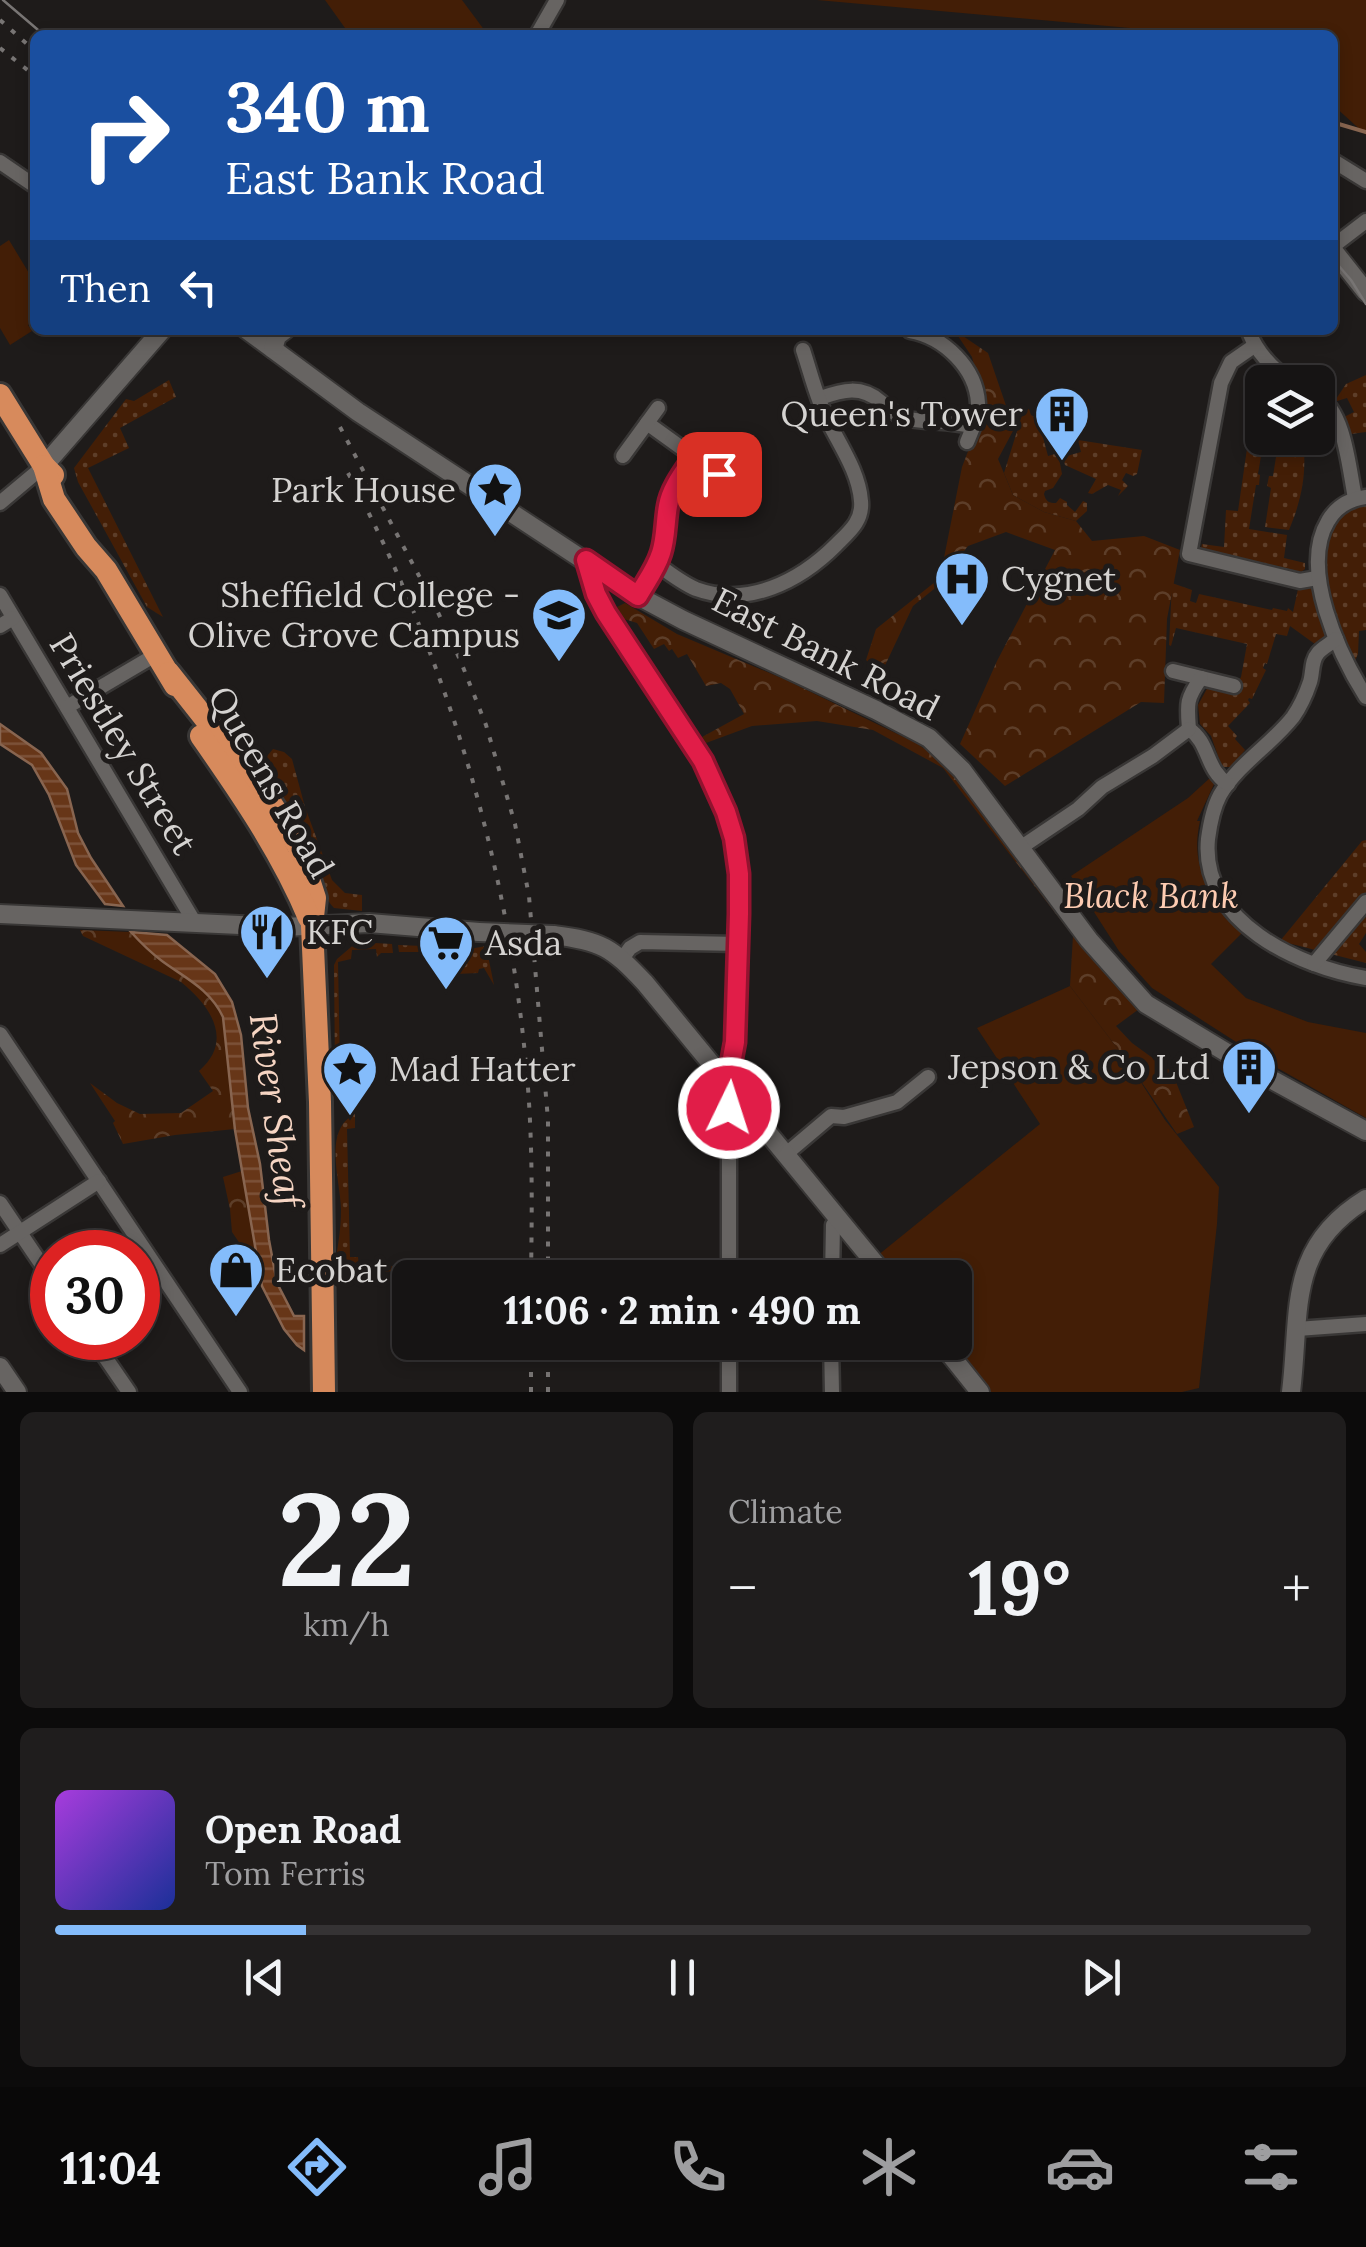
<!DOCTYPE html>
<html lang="en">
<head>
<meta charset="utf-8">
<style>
  :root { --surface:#161414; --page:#1f1d1d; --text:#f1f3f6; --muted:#9e9ea0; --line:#353334; --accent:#84bcfb }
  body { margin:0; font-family:Lora,serif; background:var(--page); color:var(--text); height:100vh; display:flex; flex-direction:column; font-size:38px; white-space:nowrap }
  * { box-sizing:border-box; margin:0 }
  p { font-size:32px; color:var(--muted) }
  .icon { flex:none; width:55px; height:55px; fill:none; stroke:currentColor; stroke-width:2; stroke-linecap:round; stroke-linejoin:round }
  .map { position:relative; height:1392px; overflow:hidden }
  .sheet { display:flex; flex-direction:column; gap:20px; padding:20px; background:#0c0b0b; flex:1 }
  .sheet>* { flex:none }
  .banner { position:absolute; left:30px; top:30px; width:1308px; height:305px; border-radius:15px; box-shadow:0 5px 15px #0003,0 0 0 2px var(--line); background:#1a4fa0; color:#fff; overflow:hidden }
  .buttons { position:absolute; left:1245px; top:365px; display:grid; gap:20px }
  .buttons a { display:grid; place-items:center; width:90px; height:90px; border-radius:15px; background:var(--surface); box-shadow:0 5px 15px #0003,0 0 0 2px var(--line); font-size:50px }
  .speed { position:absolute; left:30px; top:1230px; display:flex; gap:20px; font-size:50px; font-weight:700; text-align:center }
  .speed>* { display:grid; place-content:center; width:130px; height:130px; border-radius:50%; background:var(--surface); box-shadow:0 5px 15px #0003,0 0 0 2px var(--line); line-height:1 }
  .speed .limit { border:15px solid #d22; background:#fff; color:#111 }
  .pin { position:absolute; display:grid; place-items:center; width:85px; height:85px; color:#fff; margin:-42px; border-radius:20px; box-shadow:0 5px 15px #0006 }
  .me { position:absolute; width:110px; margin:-55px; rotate:4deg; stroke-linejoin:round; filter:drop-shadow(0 0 8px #0008) }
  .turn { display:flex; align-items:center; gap:35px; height:210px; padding:0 30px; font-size:45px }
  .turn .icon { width:130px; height:130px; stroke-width:2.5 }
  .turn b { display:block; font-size:70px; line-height:85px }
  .then { display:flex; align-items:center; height:95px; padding:0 30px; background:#0003; gap:20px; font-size:38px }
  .big { font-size:75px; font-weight:700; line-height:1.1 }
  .sheet .widget { flex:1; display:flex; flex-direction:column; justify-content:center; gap:15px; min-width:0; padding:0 35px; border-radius:15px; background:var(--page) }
  .sheet .dial { align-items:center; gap:0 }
  .dial b { font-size:130px; line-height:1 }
  .song { display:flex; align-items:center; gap:30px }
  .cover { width:120px; height:120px; border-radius:15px; background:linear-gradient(135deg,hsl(280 70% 55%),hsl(230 70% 35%)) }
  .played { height:10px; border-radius:5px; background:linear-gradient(90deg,var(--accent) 20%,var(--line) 20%) }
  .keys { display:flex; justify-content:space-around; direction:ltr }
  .heat { display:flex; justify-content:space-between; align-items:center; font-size:55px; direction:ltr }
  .sheet .tiles { flex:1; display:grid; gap:20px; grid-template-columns:1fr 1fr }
  .widget:last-child { grid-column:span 2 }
  .trip { position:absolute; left:392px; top:1260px; width:580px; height:100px; border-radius:15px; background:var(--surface); box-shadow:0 5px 15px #0003,0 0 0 2px var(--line); font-weight:700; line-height:100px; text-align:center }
  .menu { display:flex; height:160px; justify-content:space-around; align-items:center; background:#090808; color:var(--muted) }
  .menu .icon { width:70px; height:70px }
  .menu .on { color:var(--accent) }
  .menu b { font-size:45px; color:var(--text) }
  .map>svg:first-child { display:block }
  .grass { fill:url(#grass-dots) }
  .forest { fill:url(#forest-crowns) }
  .park { fill:#431e06 }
  .water { fill:url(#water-rules); stroke:#886550; stroke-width:2.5 }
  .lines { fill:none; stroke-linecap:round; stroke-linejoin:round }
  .stream { stroke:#886550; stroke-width:4 }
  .minor-casing { stroke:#393736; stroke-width:19 }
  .tertiary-casing { stroke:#393736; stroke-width:22 }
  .trunk-casing { stroke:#393736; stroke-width:28 }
  .minor { stroke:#676462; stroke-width:14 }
  .tertiary { stroke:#676462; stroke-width:18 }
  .trunk { stroke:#d78a5c; stroke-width:22 }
  .tram { stroke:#787574; stroke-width:2.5 }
  .rail { stroke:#787574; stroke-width:4; stroke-dasharray:5 10; stroke-linecap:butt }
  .tertiary-bridge-casing { stroke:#393736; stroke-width:22; stroke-linecap:butt }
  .tertiary-bridge { stroke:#676462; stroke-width:18 }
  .route-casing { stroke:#92132f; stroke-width:25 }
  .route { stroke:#e11d48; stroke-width:18 }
  .labels { text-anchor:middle; stroke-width:10; stroke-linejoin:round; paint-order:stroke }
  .poi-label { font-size:35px; fill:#d5d3d1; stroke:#1e1b1a; text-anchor:start }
  .street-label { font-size:35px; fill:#d5d3d1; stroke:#1e1b1a }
  .park-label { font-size:35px; font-style:italic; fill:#feccb2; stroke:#1e1b1a }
  .water-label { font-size:38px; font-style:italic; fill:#f6d5c3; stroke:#1e1b1a }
</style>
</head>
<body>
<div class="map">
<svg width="1366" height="1392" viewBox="0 0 1366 1392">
  <defs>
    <pattern id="grass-dots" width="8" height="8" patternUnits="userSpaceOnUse" patternTransform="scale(2.5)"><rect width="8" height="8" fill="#431e06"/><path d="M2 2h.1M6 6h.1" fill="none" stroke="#5d3e29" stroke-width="1.8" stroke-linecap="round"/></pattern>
    <pattern id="forest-crowns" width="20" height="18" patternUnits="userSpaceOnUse" patternTransform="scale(2.5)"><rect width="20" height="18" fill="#431e06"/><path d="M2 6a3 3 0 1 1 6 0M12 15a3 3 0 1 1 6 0" fill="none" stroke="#5d3e29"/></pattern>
    <pattern id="water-rules" width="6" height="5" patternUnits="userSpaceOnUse" patternTransform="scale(2.5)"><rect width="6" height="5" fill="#673618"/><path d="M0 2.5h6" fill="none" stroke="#7c5239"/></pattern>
  </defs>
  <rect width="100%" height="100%" fill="#1e1b1a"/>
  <!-- grass -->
  <g class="grass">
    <path d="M1366,375V432L1351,434L1344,417L1354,412L1347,398L1334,402L1346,384Z"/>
    <path d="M169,380L176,397L120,428L129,448L88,468L163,617L147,607L78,482L74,468L126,399L134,401Z"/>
    <path d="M1029,409L1031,415L1038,419L1048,456L1058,453L1062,474L1053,488L1045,491L1044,494C1046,502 1049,503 1056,503L1060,498L1067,502V505L1075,512L1083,501L1087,503V511L1076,521L1044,512L1013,495L1004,473L1023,412Z"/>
    <path d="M1252,414H1262L1264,438L1258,474L1260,475L1259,485H1256L1249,529L1287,535L1284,558L1305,563V569L1301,572L1201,548L1202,544L1224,547L1226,510L1238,511Z"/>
    <path d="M1279,438L1303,440C1307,473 1302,499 1289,530L1265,527L1271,488L1267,486L1269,476H1273Z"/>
    <path d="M1078,440L1142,450L1137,474L1133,476L1126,473L1122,480L1128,486L1118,496L1121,490L1108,485L1092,494L1088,493L1096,479L1065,465L1063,457L1081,452Z"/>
    <path d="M1366,505V630L1359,631L1358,654L1354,663C1341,628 1314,569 1329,533C1332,526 1337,519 1341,513Z"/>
    <path d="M1172,583L1192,590L1190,601L1196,603L1199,594L1272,610L1273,608L1287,611L1288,608L1293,612L1298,589L1312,587L1328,634L1319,647L1290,626L1287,636L1276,634L1267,664L1265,663L1263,668L1266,670L1252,699L1249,698L1248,700L1250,703L1228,726L1237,736L1235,739L1245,750L1231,767H1222L1211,736L1200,724L1198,705L1209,685L1233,690L1241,677L1247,644L1176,628L1171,646L1169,645Z"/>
    <path d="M273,749L284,752L292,759L305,807L332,880L345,893L362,895V911L334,908C317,891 316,854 304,832C293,810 277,790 263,770V761Z"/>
    <path d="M1366,840V933L1359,944L1366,952V963L1280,941L1362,841Z"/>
    <path d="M357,942L392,944L393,953H381L377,957L376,949L352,950L351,959L338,962L340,1067L349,1068V1078L352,1081L369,1082L368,1086C355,1087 342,1084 335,1072L334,965L337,959Z"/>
    <path d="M398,945L475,948L486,946L494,985L484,968L479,969L478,973L456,974L455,954L453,952H399Z"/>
    <path d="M355,1114V1128L347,1129L350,1257H358L359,1266H396L397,1261H409V1264L460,1263V1268L333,1274C337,1252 341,1231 341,1210C341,1182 322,1130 355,1114Z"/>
  </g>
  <!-- forest -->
  <g class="forest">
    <path d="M954,330L988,353L1014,429L998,459L1013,495L1044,512L1076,521L1092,541L1144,536L1180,550L1167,619L1164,703L1141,702L1005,786L960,744L997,661L1055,550L1006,532L968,546L934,589L913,606L881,674L866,660L876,629L940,578L962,467L985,407L972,357Z"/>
    <path d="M625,603L677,634L786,680L916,743L941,760L976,800L1139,1009L1116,1026L1132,1043L1172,1072L1194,1127L1177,1134L1130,1065L1070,986L1073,936L943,768L873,730L817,721L752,726L706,743L702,737L744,714L730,689L721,683L706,686L687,654L678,658L672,649L669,651L664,644L654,649L637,623L624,619L617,607Z"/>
    <path d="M80,930L131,932L162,962L202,989L219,1009L225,1027L235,1129L175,1135L123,1144L113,1123L115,1121L90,1083L117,1103L140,1114L181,1113L213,1091L199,1071C234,1041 211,1006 181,982L83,936Z"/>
    <path d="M242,1171L258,1269V1270L232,1232L230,1209L223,1177Z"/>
  </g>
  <!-- park -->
  <g class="park">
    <path d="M325,0H462L488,35H350Z"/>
    <path d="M817,0H1366V135L1333,105L1332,35H1208Z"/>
    <path d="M9,240L35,283V320L28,325L32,331L10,345L0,328V246Z"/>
    <path d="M1211,777L1215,782L1197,821H1200C1191,862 1205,885 1226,919L1234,921L1243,932L1211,964L1246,998L1308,1022L1366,1033V1118L1272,1065L1152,988L1119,951L1071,876L1188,798Z"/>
    <path d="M1070,986L1130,1065L1165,1120L1219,1187L1217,1224L1199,1388L1182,1392H987L947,1343L955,1342V1278L894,1277L877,1256L1040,1124L977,1028Z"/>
  </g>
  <!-- water -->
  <g class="water">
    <path d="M0,724L41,753L67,789L78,833L91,858L123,906L105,904L76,865L49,795L32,765L0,744Z"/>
    <path d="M131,932L167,935L215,974L232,1002L241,1035L248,1108L260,1164L269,1240L277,1283L294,1316H304V1350L297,1345L284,1329L262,1286L235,1130L223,1017C210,989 185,978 162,961C150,952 140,942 131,932Z"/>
  </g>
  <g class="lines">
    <!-- stream -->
    <path class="stream" d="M1332,122L1366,132"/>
    <!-- minor casing -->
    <g class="minor-casing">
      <g id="minor">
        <path d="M537,35L557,0"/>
        <path d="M1332,160L1366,181"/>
        <path d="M0,162L35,186"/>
        <path d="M1332,247L1366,221"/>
        <path d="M1248,330C1257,353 1272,369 1292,382"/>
        <path d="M910,331C944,337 976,368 978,403C978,417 972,430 967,442"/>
        <path d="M1254,346L1231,362L1221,383L1189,554L1300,581L1317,578"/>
        <path d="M1318,397C1345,411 1349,470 1355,498"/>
        <path d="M820,398C843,390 861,385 881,402C889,410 897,416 908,419C930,423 951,420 973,427"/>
        <path d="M647,423L719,475"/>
        <path d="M623,456L658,408"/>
        <path d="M1366,497C1350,499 1336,507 1328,521C1299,569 1339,654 1366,697"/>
        <path d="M0,503L44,466"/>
        <path d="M586,560L596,595L606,613L703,761L726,812L737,856L739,914L735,1042L729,1085V1278"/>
        <path d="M657,564C669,573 682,583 696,589C748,608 800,581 836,545C849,532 863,521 861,501C859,473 841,447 829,423C817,401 811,374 803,350"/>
        <path d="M0,595L195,923"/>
        <path d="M638,596L660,559L672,492L694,457"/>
        <path d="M0,626L13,618"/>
        <path d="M1336,639C1330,644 1322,648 1318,653C1311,661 1313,673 1310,682C1306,694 1300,707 1293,717C1271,745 1239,763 1220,795C1213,808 1210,824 1208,839C1200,922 1299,967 1366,978"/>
        <path d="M1173,671L1234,686"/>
        <path d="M67,707L157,654"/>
        <path d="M1189,729C1210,743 1205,769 1228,784"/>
        <path d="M1189,729C1187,704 1186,699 1201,678"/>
        <path d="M1020,848L1078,809L1102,787L1153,756L1189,729"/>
        <path d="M622,959L630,948L640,942L738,944"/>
        <path d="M1314,964L1366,902"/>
        <path d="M0,1034L240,1392"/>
        <path d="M786,1154L831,1116L844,1117L897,1102L928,1077"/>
        <path d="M0,1203L52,1280"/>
        <path d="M0,1245L99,1181"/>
        <path d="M832,1278L833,1225L838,1218"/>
        <path d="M1297,1329L1366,1324"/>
        <path d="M92,1338L129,1392"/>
        <path d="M729,1342V1392"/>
        <path d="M831,1342L832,1392"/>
      </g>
    </g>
    <!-- tertiary casing -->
    <g class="tertiary-casing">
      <g id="tertiary">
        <path d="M1332,249L1366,292"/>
        <path d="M247,330L358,412L638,596L683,620L876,710L929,738L962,770L1089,940L1146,1004L1267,1077L1366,1131"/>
        <path d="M273,349L277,336L285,330"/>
        <path d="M44,466L162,330"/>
        <path d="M0,914L283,927L369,923L479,932"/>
        <path d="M553,935C602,941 611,947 645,983L887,1278"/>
        <path d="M940,1342L980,1392"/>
        <path d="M0,1367L17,1392"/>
        <path d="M1291,1392C1301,1311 1286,1248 1366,1199"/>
      </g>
    </g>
    <!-- trunk casing -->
    <g class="trunk-casing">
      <g id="trunk">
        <path d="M0,395L44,466L53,475"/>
        <path d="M44,466L54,499L86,547L106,570L175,685"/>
        <path d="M169,673L267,797L298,846L315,898L312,926L320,1102L324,1392"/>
        <path d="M201,736C241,793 282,853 309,918"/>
      </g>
    </g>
    <!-- minor -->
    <use href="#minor" class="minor"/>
    <!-- tertiary -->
    <use href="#tertiary" class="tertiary"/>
    <!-- trunk -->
    <use href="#trunk" class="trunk"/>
    <!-- tram -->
    <g class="tram">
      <path d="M3,0L44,35"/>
      <path d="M1332,258L1351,280L1366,304"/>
      <path d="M757,330L810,335L844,330"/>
    </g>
    <!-- rail -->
    <g class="rail">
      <path d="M0,20L35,51"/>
      <path d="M0,48L35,76"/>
      <path d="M340,427L435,606L461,662L486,725L515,824L529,896L548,1120V1278"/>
      <path d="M348,473C446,656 507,859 526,1065C533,1136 532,1207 531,1278"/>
      <path d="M548,1342V1392"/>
      <path d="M531,1392V1342"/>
    </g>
    <!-- tertiary-bridge casing -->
    <g class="tertiary-bridge-casing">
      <path id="tertiary-bridge" d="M479,932L553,935"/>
    </g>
    <!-- tertiary-bridge -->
    <use href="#tertiary-bridge" class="tertiary-bridge"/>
  </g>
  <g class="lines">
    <!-- route casing -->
    <g class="route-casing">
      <path id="route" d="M719,474L694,457C684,472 671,488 668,506C665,522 666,538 661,553C656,569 646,582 638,596L586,560L596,594L606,613L703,761L726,812L734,838L739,874V914L735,1042L730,1069L729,1108"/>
    </g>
    <!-- route -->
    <use href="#route" class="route"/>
  </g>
  <!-- icons -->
  <defs>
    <g id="building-pin" transform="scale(2.875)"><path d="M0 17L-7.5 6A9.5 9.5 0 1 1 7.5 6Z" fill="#84bcfb" stroke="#1e1b1a"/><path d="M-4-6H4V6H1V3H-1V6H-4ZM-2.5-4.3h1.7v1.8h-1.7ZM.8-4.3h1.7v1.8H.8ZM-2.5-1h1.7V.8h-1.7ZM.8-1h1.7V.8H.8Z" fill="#111"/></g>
    <g id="sight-pin" transform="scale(2.875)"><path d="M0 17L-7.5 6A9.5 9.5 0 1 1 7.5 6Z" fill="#84bcfb" stroke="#1e1b1a"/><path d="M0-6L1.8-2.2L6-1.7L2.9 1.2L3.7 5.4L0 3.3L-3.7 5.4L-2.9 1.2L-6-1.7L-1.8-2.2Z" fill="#111"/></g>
    <g id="hospital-pin" transform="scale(2.875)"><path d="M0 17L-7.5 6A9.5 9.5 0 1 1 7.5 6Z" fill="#84bcfb" stroke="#1e1b1a"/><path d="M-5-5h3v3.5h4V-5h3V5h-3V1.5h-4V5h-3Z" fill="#111"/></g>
    <g id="university-pin" transform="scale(2.875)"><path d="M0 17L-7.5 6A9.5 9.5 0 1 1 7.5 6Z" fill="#84bcfb" stroke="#1e1b1a"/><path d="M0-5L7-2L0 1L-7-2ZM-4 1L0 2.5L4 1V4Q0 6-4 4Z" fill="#111"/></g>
    <g id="restaurant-pin" transform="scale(2.875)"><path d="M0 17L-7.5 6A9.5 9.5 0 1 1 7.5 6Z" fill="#84bcfb" stroke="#1e1b1a"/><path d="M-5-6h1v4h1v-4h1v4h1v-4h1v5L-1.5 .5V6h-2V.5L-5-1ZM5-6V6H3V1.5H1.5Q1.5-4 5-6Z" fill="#111"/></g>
    <g id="supermarket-pin" transform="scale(2.875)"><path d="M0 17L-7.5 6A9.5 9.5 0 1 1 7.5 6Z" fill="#84bcfb" stroke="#1e1b1a"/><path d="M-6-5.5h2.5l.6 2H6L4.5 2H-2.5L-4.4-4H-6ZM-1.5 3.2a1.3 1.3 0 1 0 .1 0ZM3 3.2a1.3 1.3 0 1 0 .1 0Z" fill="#111"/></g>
    <g id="shop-pin" transform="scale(2.875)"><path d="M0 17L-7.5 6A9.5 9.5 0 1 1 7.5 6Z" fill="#84bcfb" stroke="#1e1b1a"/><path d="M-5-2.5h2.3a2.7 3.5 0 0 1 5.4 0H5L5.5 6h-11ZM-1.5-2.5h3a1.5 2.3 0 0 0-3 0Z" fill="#111"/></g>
  </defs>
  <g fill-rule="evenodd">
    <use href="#building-pin" x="1062" y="414"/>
    <use href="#sight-pin" x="495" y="490"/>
    <use href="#hospital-pin" x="962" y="579"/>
    <use href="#university-pin" x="559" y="615"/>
    <use href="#restaurant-pin" x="267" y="932"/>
    <use href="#supermarket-pin" x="446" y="943"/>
    <use href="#building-pin" x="1249" y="1067"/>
    <use href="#sight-pin" x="350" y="1069"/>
    <use href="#shop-pin" x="236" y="1270"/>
  </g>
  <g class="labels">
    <!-- poi labels -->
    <g class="poi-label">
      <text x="1023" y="426" text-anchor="end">Queen's Tower</text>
      <text x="456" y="502" text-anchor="end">Park House</text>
      <text x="1001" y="591">Cygnet</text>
      <text x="520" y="607" text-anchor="end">Sheffield College -<tspan x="520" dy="40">Olive Grove Campus</tspan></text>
      <text x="306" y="944">KFC</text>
      <text x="485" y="955">Asda</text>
      <text x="1210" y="1079" text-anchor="end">Jepson &amp; Co Ltd</text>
      <text x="389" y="1081">Mad Hatter</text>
      <text x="275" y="1282">Ecobat</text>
    </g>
    <!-- street labels -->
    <g class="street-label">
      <text transform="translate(826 654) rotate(27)" y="12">East Bank Road</text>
      <text transform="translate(123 744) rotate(59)" y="12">Priestley Street</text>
      <text transform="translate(271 782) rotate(60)" y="12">Queens Road</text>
    </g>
    <!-- park labels -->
    <g class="park-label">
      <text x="1151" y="908">Black Bank</text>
    </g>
    <!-- water labels -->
    <g class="water-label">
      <text transform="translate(276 1110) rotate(82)" y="13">River Sheaf</text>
    </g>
  </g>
</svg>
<div class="buttons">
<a><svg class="icon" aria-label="layers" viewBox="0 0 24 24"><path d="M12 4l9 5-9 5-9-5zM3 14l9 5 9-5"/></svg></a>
</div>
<div class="speed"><div class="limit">30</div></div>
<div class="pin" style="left:719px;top:474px;background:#d93025"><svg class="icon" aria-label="arrive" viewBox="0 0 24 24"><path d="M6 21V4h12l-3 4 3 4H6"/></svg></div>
<svg class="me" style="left:729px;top:1108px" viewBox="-20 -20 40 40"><circle r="17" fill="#e11d48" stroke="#fff" stroke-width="3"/><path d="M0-11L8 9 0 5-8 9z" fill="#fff"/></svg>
<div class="trip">11:06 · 2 min · 490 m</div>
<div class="banner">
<div class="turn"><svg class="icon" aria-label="right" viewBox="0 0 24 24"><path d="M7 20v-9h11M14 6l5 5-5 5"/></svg><div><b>340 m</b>East Bank Road</div></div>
<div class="then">Then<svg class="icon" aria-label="left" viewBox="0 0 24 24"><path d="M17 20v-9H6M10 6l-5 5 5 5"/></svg></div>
</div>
</div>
<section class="sheet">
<div class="tiles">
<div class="widget dial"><b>22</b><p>km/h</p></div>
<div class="widget"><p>Climate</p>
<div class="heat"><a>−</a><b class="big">19°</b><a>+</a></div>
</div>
<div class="widget">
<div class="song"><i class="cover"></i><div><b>Open Road</b><p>Tom Ferris</p></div></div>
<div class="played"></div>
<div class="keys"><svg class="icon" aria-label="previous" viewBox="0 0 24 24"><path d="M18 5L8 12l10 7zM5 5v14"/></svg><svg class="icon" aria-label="pause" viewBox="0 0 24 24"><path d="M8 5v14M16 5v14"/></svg><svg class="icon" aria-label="next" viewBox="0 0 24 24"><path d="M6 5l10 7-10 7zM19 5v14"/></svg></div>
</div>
</div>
</section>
<nav class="menu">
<b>11:04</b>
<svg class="icon on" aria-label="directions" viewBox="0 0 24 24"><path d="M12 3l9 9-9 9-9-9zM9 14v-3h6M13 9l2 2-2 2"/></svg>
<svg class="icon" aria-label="music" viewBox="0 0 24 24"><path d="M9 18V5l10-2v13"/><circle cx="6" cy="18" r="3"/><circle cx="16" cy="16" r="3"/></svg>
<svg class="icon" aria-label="phone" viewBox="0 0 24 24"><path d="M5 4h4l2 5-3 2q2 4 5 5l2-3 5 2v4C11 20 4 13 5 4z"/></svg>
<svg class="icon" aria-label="climate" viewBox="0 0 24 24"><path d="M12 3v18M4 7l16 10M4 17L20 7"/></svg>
<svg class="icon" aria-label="car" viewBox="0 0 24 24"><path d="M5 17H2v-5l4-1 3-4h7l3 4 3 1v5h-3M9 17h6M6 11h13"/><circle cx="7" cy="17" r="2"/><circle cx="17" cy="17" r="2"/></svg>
<svg class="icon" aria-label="filters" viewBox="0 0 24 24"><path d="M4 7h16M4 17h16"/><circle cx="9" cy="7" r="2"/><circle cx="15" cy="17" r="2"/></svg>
</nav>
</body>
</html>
